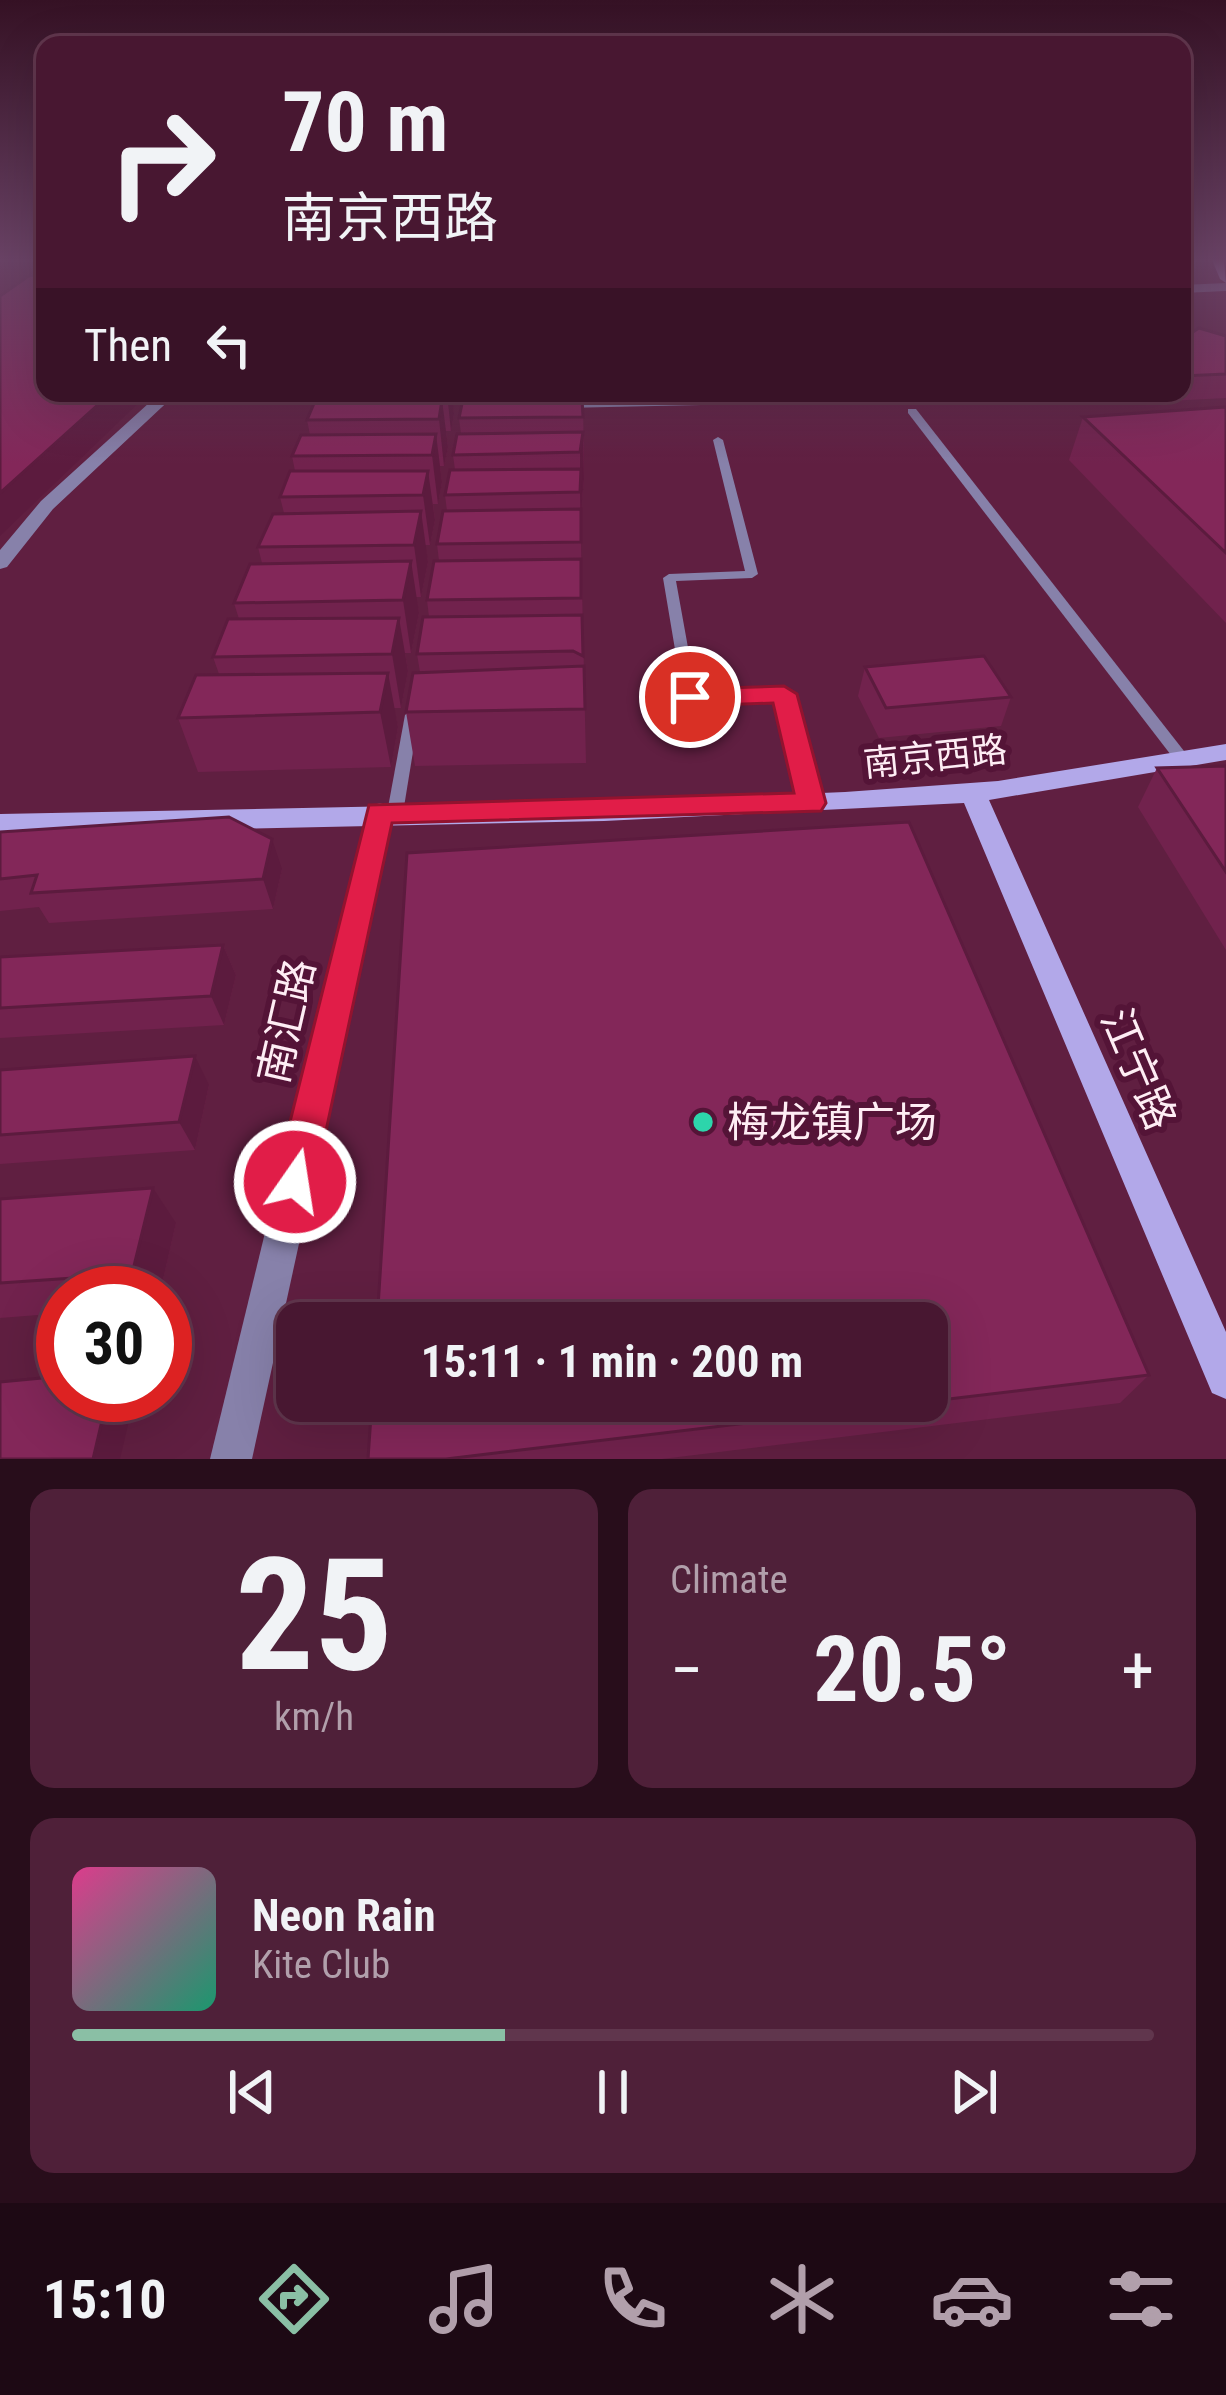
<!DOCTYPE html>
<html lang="en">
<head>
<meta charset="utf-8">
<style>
  :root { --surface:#481731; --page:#4f2039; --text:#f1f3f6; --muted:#b19fab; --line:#60364d; --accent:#8abfa5 }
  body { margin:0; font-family:"Roboto Condensed","Noto Sans SC",sans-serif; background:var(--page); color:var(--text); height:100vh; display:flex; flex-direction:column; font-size:45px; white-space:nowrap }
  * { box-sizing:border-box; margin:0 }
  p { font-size:39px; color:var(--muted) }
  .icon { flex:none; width:66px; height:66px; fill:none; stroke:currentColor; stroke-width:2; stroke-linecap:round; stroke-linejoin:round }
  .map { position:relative; height:1459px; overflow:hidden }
  .side { display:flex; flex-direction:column; gap:30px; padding:30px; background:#280d1b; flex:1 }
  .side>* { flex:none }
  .hud { position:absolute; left:36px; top:36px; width:1155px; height:366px; border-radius:24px; box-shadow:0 12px 48px #0002,0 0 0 3px var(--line); background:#481731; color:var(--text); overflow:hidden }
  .speed { position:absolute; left:36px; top:1266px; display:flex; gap:24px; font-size:60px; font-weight:700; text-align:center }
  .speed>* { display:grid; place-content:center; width:156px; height:156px; border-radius:50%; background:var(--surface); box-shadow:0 12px 48px #0002,0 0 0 3px var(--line); line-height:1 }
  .speed .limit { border:18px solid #d22; background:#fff; color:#111 }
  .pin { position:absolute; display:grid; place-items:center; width:102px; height:102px; color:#fff; margin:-51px; border:6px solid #fff; border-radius:50%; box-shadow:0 3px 12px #0007 }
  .me { position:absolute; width:132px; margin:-66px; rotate:13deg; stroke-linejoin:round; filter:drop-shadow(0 0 9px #0008) }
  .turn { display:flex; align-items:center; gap:42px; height:252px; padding:0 48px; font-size:54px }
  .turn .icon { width:156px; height:156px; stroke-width:2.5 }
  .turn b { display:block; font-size:84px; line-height:102px }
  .then { display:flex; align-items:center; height:114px; padding:0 48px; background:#0003; gap:24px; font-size:45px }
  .big { font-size:90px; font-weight:700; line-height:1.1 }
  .side .tile { flex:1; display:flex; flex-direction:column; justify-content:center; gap:18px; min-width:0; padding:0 42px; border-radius:24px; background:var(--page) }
  .side .dial { align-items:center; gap:0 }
  .dial b { font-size:156px; line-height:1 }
  .song { display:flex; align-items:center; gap:36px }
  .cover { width:144px; height:144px; border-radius:18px; background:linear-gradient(135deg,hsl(330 70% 55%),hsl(160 70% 35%)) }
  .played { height:12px; border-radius:6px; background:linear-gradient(90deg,var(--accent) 40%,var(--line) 40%) }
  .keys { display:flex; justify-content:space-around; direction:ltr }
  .heat { display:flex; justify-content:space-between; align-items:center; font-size:66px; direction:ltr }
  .side .tiles { flex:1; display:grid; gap:30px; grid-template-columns:1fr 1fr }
  .tile:last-child { grid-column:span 2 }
  .trip { position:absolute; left:276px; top:1302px; width:672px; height:120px; border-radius:24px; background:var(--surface); box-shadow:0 12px 48px #0002,0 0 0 3px var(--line); font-weight:700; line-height:120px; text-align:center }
  .tab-bar { display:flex; height:192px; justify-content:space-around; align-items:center; background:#1d0914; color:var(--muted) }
  .tab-bar .icon { width:84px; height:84px }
  .tab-bar .active { color:var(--accent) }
  .tab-bar b { font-size:54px; color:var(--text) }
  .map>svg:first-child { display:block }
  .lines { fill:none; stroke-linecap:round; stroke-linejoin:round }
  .service { fill:#8781aa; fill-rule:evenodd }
  .minor { fill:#8781aa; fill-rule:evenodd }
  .secondary { fill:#b2a8e9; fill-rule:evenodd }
  .wall { fill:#71224d }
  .shaded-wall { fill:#5c1b3e }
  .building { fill:#832759; stroke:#5c1b3e; stroke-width:3 }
  .route { fill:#e11d48; stroke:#92132f; stroke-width:3 }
  .poi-dot { fill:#2dd5ab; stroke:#541437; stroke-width:4.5 }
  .labels { text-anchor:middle; stroke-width:12; stroke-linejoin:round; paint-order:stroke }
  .street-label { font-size:36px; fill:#feedf4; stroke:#541437 }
  .near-street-label { font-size:42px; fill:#feedf4; stroke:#541437 }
  .near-poi-label { font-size:42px; fill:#feedf4; stroke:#541437; text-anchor:start }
</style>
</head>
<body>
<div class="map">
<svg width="1226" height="1459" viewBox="0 0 1226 1459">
  <rect width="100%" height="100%" fill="#601f41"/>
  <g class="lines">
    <!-- service -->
    <g class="service">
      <path d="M698,400L701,401V405L563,408L558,405L563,402Z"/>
      <path d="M908,409H916L1184,751L1187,755L1184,759H1174L908,413Z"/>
      <path d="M718,437L723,440L758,574L752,578L676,581L696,692L789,691L819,803L817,807H805L803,803L778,699L690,702L683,697L663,578L669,574L745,571L713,440Z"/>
      <path d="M412,710L419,715L403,813L401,817H389L387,813L405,715Z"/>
    </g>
    <!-- minor -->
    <g class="minor">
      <path d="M1226,283V291L1182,293V285Z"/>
      <path d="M160,393H177L53,509L7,567L0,569V550L41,501Z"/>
      <path d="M380,803L389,806L393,813L252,1459H210L367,813L371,806Z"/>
    </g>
    <!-- secondary -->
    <g class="secondary">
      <path d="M1212,260H1224L1226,283L1220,279Z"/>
      <path d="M1226,744V760L989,800L1226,1332V1399L1212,1393L964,803L604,821L0,834V814L604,802L845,792L998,781Z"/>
    </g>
  </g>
  <!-- wall -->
  <g class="wall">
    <path d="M1226,336V398L1112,404L1116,393H1182V339Z"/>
    <path d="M323,393H459L456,399H452L454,414L451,431H446L448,447L444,466H440L442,482L438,504H433L435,520L430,545H425L428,562L421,597H416L419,613L411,653H405L408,671L401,708H394L398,727L391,767L198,772L178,718L219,674L213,657L239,619L234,603L262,563L258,547L284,513L280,497L295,471L292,456L310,435L307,420L324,401Z"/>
    <path d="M467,393H715L703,394V397L583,398L584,479L582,500L581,539L586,763L415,766L406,712L420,672L417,654L429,617L427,600L439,561L437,544L447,511L445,495L455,470L453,455L461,434L459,418L467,399Z"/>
    <path d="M1226,407V623L1069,460L1083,417Z"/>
    <path d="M865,667L1011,697L1001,726L879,738L858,696Z"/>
    <path d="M1226,766V950L1138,807L1157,768Z"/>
    <path d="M0,832L282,869L273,909L49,923L39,907L0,911Z"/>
    <path d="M223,945L236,975L224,1025L0,1038V957Z"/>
    <path d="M0,1070L209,1085L195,1150L0,1164Z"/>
    <path d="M0,1199L176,1223L160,1293H63V1313L0,1318Z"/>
    <path d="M1149,1375L1120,1403L662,1459H368Z"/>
  </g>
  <!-- shaded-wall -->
  <g class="shaded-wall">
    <path d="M111,393H149L0,536V493Z"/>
    <path d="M447,393H452L454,414L451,431Z"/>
    <path d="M442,400L448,447L444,466L439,419Z"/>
    <path d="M583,432L584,479L582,500L581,539L583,651L580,492V452Z"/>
    <path d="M436,434L442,482L438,504L432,455Z"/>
    <path d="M428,471L435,520L430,545L423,495Z"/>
    <path d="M421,511L428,562L421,597L414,545Z"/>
    <path d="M411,561L419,613L411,653L403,600Z"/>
    <path d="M399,618L408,671L401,708L392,654Z"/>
    <path d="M388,673L398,727L391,767L380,712Z"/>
    <path d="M272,839L282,869L273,909L263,879Z"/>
    <path d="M223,945L236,975L224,1025L211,996Z"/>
    <path d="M195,1056L209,1085L195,1150L179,1122Z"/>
    <path d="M153,1188L176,1223L160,1293H147L132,1274Z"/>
    <path d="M108,1395H135L120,1459H93Z"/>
  </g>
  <!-- building -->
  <g class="building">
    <path d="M30,275L45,276V393H111L0,493V296Z"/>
    <path d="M1199,328L1226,336V374L1182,376V339Z"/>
    <path d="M582,398L583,417L459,418L463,399Z"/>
    <path d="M442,400L439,419L307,420L315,401Z"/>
    <path d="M1226,407V553L1083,417Z"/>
    <path d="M583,432L580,452L453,455L457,434Z"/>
    <path d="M436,434L432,455L292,456L301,435Z"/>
    <path d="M581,469L580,492L445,495L450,470Z"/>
    <path d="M290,471H428L423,495L280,497Z"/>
    <path d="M581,509V542L437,544L443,511Z"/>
    <path d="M421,511L414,545L258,547L273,514Z"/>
    <path d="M581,559V598L427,600L434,561Z"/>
    <path d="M411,561L403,600L234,603L250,564Z"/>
    <path d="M582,615L583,656L573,651L417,654L423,617Z"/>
    <path d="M399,618L392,654L213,657L228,619Z"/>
    <path d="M984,656L1011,697L886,708L865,667Z"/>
    <path d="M584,666L585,709L406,712L413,673Z"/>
    <path d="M388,673L380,712L178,718L196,675Z"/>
    <path d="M1226,766V872L1157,768Z"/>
    <path d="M229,817L272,839L263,879L31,893L37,875L0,879V832Z"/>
    <path d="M909,822L1149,1375L446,1459H368L372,1401H927V1323H377L407,853Z"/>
    <path d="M223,945L211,996L0,1008V957Z"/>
    <path d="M195,1056L179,1122L0,1135V1070Z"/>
    <path d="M153,1188L132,1274L0,1283V1199Z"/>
    <path d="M63,1376V1395H108L93,1459H0V1382Z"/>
  </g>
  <!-- sky -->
  <linearGradient id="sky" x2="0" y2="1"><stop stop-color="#351124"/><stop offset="0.56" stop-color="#694265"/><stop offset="1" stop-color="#694265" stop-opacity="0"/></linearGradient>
  <rect width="1226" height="464" fill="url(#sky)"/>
  <!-- route -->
  <path class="route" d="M784,686L797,694L826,803L821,811L392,823L315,1182L309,1196L295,1202L281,1196L275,1182L369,805L794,793L773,703L690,706L677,697L690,689Z"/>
  <!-- markers -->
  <circle class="poi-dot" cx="703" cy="1122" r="12"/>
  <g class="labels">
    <!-- street labels -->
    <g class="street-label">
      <text transform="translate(935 756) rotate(-6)" y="13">南京西路</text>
    </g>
    <!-- near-street labels -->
    <g class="near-street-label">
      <text transform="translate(286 1021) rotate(-77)" y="15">南汇路</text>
      <text transform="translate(1139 1069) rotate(67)" y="15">江宁路</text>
    </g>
    <!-- near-poi labels -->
    <g class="near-poi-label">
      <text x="727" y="1137">梅龙镇广场</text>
    </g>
  </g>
</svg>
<div class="speed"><div class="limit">30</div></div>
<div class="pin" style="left:690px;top:697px;background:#d93025"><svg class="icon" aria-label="arrive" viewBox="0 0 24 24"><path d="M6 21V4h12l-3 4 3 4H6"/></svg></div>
<svg class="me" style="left:295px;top:1182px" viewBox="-20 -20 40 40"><circle r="17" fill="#e11d48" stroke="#fff" stroke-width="3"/><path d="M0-11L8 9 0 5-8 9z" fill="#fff"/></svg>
<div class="trip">15:11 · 1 min · 200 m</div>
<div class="hud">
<div class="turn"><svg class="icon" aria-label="right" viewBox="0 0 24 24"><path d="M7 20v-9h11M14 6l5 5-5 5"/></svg><div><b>70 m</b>南京西路</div></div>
<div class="then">Then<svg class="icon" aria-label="left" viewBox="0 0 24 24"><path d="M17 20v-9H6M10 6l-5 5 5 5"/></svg></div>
</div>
</div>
<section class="side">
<div class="tiles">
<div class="tile dial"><b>25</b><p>km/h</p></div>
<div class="tile"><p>Climate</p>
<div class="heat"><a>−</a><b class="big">20.5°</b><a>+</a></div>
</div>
<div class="tile">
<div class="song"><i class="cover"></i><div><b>Neon Rain</b><p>Kite Club</p></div></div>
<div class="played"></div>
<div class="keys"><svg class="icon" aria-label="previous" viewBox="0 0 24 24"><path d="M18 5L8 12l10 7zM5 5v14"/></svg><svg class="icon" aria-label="pause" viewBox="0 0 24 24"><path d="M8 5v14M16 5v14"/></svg><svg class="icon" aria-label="next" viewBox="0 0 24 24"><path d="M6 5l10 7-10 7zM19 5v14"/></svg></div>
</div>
</div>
</section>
<nav class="tab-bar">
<b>15:10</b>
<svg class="icon active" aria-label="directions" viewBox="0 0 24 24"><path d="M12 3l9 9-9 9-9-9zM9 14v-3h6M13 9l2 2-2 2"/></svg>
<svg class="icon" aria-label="music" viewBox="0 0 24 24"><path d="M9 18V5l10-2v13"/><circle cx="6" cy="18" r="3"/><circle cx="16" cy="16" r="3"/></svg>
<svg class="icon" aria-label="phone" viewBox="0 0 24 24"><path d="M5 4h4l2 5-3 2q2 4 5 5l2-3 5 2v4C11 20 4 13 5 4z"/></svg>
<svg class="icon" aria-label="climate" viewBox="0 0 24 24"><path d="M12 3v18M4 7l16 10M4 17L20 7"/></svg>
<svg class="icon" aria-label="car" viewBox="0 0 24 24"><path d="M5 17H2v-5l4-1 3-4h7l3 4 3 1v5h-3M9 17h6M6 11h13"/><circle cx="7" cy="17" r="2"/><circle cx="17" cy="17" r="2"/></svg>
<svg class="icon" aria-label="filters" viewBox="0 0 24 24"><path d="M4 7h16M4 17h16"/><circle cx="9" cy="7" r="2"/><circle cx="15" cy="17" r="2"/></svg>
</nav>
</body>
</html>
